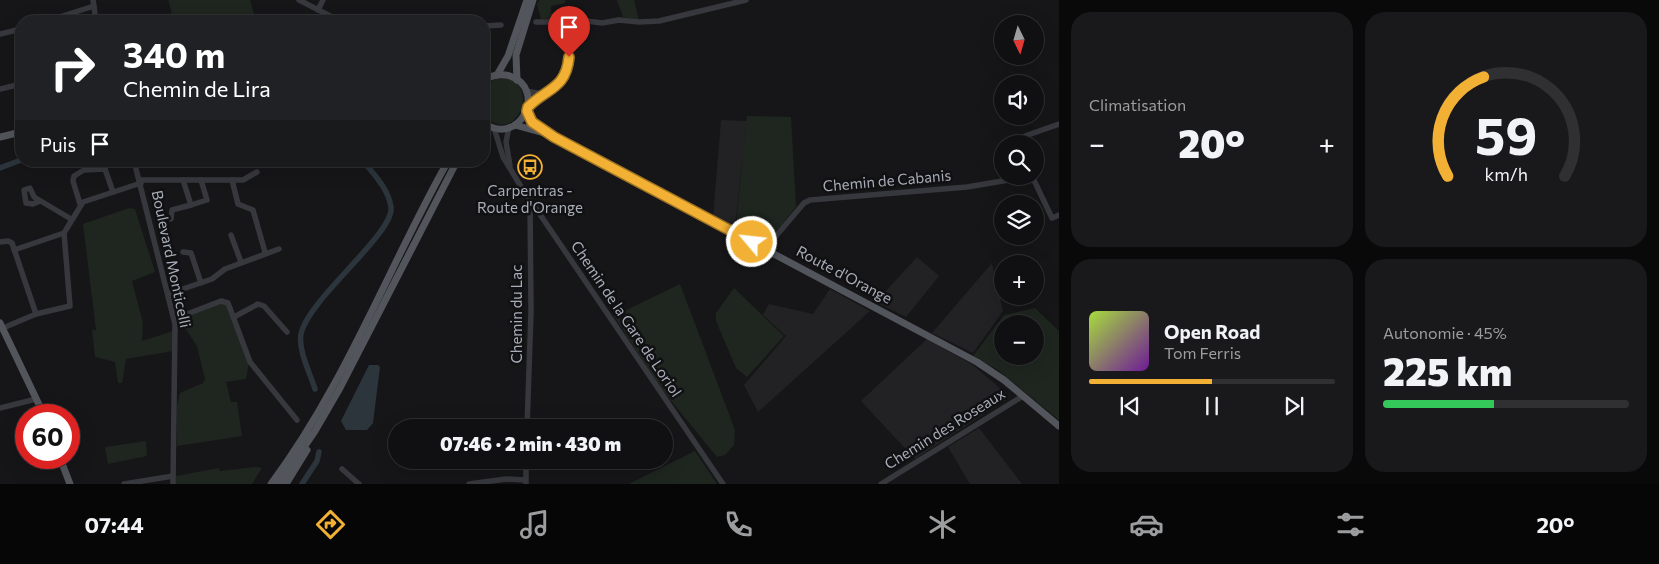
<!DOCTYPE html>
<html lang="fr">
<head>
<meta charset="utf-8">
<style>
  :root { --surface:#101012; --page:#19191b; --text:#f1f3f6; --muted:#9c9d9f; --line:#303032; --accent:#f2b134 }
  body { margin:0; font-family:Commissioner,sans-serif; background:var(--page); color:var(--text); height:100vh; display:flex; flex-direction:column; font-size:19px; white-space:nowrap }
  * { box-sizing:border-box; margin:0 }
  p { font-size:16px; color:var(--muted) }
  .icon { flex:none; width:28px; height:28px; fill:none; stroke:currentColor; stroke-width:2; stroke-linecap:round; stroke-linejoin:round }
  .map { position:relative; flex:1; overflow:hidden }
  .drawer { display:flex; flex-direction:column; gap:12px; padding:12px; background:#09090a; width:600px }
  .drawer>* { flex:none }
  .hud { position:absolute; left:15px; top:15px; width:475px; height:152px; border-radius:20px; box-shadow:0 5px 20px #0002,0 0 0 1px var(--line); background:#202124; color:#fff; overflow:hidden }
  .needle { width:32px; rotate:175deg }
  .fabs { position:absolute; left:994px; top:15px; display:grid; gap:10px }
  .fabs a { display:grid; place-items:center; width:50px; height:50px; border-radius:50%; background:var(--surface); box-shadow:0 5px 20px #0002,0 0 0 1px var(--line); font-size:25px }
  .speed { position:absolute; left:15px; top:404px; display:flex; gap:10px; font-size:25px; font-weight:700; text-align:center }
  .speed>* { display:grid; place-content:center; width:65px; height:65px; border-radius:50%; background:var(--surface); box-shadow:0 5px 20px #0002,0 0 0 1px var(--line); line-height:1 }
  .speed .limit { border:8px solid #d22; background:#fff; color:#111 }
  .pin { position:absolute; display:grid; place-items:center; width:42px; height:42px; color:#fff; margin:-51px -21px; border-radius:50% 50% 50% 0; rotate:-45deg; box-shadow:0 0 5px #0007 }
  .pin .icon { rotate:45deg }
  .me { position:absolute; width:55px; margin:-28px; rotate:298deg; stroke-linejoin:round; filter:drop-shadow(0 0 4px #0008) }
  .turn { display:flex; align-items:center; gap:18px; height:105px; padding:0 25px; font-size:22px }
  .turn .icon { width:65px; height:65px; stroke-width:2.5 }
  .turn b { display:block; font-size:35px; line-height:42px }
  .then { display:flex; align-items:center; height:48px; padding:0 25px; background:#0003; gap:10px; font-size:19px }
  .big { font-size:38px; font-weight:800; line-height:1.1 }
  .drawer .widget { flex:1; display:flex; flex-direction:column; justify-content:center; gap:8px; min-width:0; padding:0 18px; border-radius:20px; background:var(--page) }
  .drawer .dial { align-items:center; gap:0 }
  .dial svg { height:130px; overflow:visible; fill:none; stroke:var(--line); stroke-width:7; stroke-linecap:round; text-anchor:middle }
  .dial text { fill:var(--text); stroke:none }
  .song { display:flex; align-items:center; gap:15px }
  .cover { width:60px; height:60px; border-radius:8px; background:linear-gradient(135deg,hsl(80 70% 55%),hsl(280 70% 35%)) }
  .played { height:5px; border-radius:2px; background:linear-gradient(90deg,var(--accent) 50%,var(--line) 50%) }
  .keys { display:flex; justify-content:space-around; direction:ltr }
  .heat { display:flex; justify-content:space-between; align-items:center; font-size:28px; direction:ltr }
  .charge { height:8px; border-radius:4px; background:linear-gradient(90deg,#34c759 45%,var(--line) 0) }
  .drawer .tiles { flex:1; display:grid; gap:12px; grid-template-columns:repeat(2,1fr) }
  .trip { position:absolute; left:388px; top:419px; width:285px; height:50px; border-radius:25px; background:var(--surface); box-shadow:0 5px 20px #0002,0 0 0 1px var(--line); font-weight:800; line-height:50px; text-align:center }
  .dock { display:flex; height:80px; justify-content:space-around; align-items:center; background:#060607; color:var(--muted) }
  .dock .icon { width:35px; height:35px }
  .dock .current { color:var(--accent) }
  .dock b { font-size:22px; color:var(--text) }
  main { display:flex; flex:1; min-height:0 }
  .map>svg:first-child { display:block }
  .built { fill:#222225 }
  .green { fill:#1e261f; fill-rule:evenodd }
  .water { fill:#2c353c }
  .lines { fill:none; stroke-linecap:round; stroke-linejoin:round }
  .canal { stroke:#2c353c; stroke-width:5.5 }
  .minor { stroke:#37383d; stroke-width:5.5 }
  .major { stroke:#53555c; stroke-width:7 }
  .route-casing { stroke:#9d7322; stroke-width:12 }
  .route { stroke:#f2b134; stroke-width:9 }
  .labels { text-anchor:middle; stroke-width:5; stroke-linejoin:round; paint-order:stroke }
  .street-label { font-size:15px; fill:#a8adb8; stroke:#111113 }
  .poi-label { font-size:15px; fill:#a8adb8; stroke:#111113 }
</style>
</head>
<body>
<main>
<div class="map">
<svg width="1059" height="484" viewBox="0 0 1059 484">
  <rect width="100%" height="100%" fill="#161618"/>
  <!-- built -->
  <g class="built">
    <path d="M721,120L747,121L735,228L713,217Z"/>
    <path d="M917,257L939,276L906,317L876,302Z"/>
    <path d="M992,263L1003,311L973,353L932,333Z"/>
    <path d="M830,289L870,311L758,412L744,385L786,336L763,315L769,304L813,314Z"/>
    <path d="M927,339L973,365L1010,397L915,459L861,401Z"/>
    <path d="M979,428L1022,484H970L948,447Z"/>
  </g>
  <!-- green -->
  <g class="green">
    <path d="M168,0H250L256,21H138L172,13Z"/>
    <path d="M540,0H565V3L551,6V13L562,14L563,18L541,19L537,4Z"/>
    <path d="M617,0H634L639,20L623,17Z"/>
    <path d="M495,79C544,71 521,150 484,116V87Z"/>
    <path d="M747,116L791,117L796,207L774,234L736,225Z"/>
    <path d="M129,208L135,209L155,272L132,281L143,323L142,341L173,331V351L126,359L122,383H118L115,362L95,357L92,330H96L83,224Z"/>
    <path d="M680,284L735,430L734,445L725,455L717,457L659,386L614,316Z"/>
    <path d="M734,288L784,336L747,377L736,368L716,321V313Z"/>
    <path d="M221,303L227,304L249,363L246,379L226,382L231,402H237L242,436L177,446V406L180,393L203,383L205,379L197,346L183,325L182,319Z"/>
    <path d="M1035,308L1059,331V420L998,370L973,356L1004,315ZM1002,324H1035V356H1002Z"/>
    <path d="M146,441L147,456L108,464L105,447Z"/>
    <path d="M695,451L717,484H629Z"/>
    <path d="M257,467L262,468L252,484H175L176,476L219,468L220,471Z"/>
  </g>
  <!-- water -->
  <path class="water" d="M369,365H378L380,367L373,423L367,430H346L341,421Z"/>
  <g class="lines">
    <!-- canal -->
    <g class="canal">
      <path d="M0,168L21,160"/>
      <path d="M315,389C310,373 298,350 301,334C308,299 395,233 391,207C389,190 374,174 363,161"/>
      <path d="M302,484L317,461L319,452"/>
    </g>
    <!-- minor -->
    <g class="minor">
      <path d="M93,0L96,21"/>
      <path d="M299,0L340,21"/>
      <path d="M318,10L323,0"/>
      <path d="M47,21L94,6"/>
      <path d="M536,22H572"/>
      <path d="M484,26L501,25"/>
      <path d="M0,34L21,29"/>
      <path d="M0,89L21,84"/>
      <path d="M526,91L543,94"/>
      <path d="M528,107C538,96 554,92 562,80C574,62 562,39 572,22L579,20L602,23L619,20L639,22L659,21L746,0"/>
      <path d="M509,127L506,142L510,166"/>
      <path d="M494,128L503,157L520,185L723,484"/>
      <path d="M1024,144L1025,136L1059,124"/>
      <path d="M134,161L175,324L173,484"/>
      <path d="M1032,176L1052,218L1059,215"/>
      <path d="M140,180H243L257,172"/>
      <path d="M183,180L191,205L207,200L201,180"/>
      <path d="M232,180L238,204L253,210L265,252"/>
      <path d="M40,201L33,204L26,203L24,190L30,188L34,197L71,219"/>
      <path d="M80,204L73,181L74,176L84,170L105,169L113,192"/>
      <path d="M171,219L172,210L191,205"/>
      <path d="M231,235L241,262"/>
      <path d="M0,242L8,241L12,243L36,314"/>
      <path d="M765,249L804,203L810,200L967,187L1032,176"/>
      <path d="M14,250L64,233L83,202L141,183"/>
      <path d="M183,252L191,253L201,283"/>
      <path d="M168,294L212,279L225,269L279,249"/>
      <path d="M234,317L258,304L264,306L287,332"/>
      <path d="M174,319L221,301L228,303L250,362L297,420"/>
      <path d="M3,328L36,314L70,306L64,233"/>
      <path d="M0,408L36,399"/>
      <path d="M527,428L531,312L530,200"/>
      <path d="M526,460V484"/>
      <path d="M342,469L359,484"/>
      <path d="M124,484L173,476"/>
      <path d="M469,484L506,479L525,480"/>
      <path d="M881,484L1023,396"/>
    </g>
    <!-- major -->
    <g class="major">
      <path d="M497,75L508,56L527,0"/>
      <path d="M484,80C492,75 500,73 510,76C548,89 520,148 484,123"/>
      <path d="M517,80L516,55L533,0"/>
      <path d="M527,111L532,122L554,137L977,362L1004,380L1059,426"/>
      <path d="M515,125L544,133"/>
      <path d="M0,137L21,132"/>
      <path d="M0,323L44,415"/>
      <path d="M60,458L70,484"/>
      <path d="M271,484C345,385 388,268 448,161"/>
      <path d="M279,484L315,431L340,388L457,161"/>
      <path d="M286,484L307,450"/>
    </g>
  </g>
  <g class="lines">
    <!-- route casing -->
    <g class="route-casing">
      <path id="route" d="M569,57C566,89 547,88 528,107L527,111L532,122L554,137L752,242"/>
    </g>
    <!-- route -->
    <use href="#route" class="route"/>
  </g>
  <!-- icons -->
  <defs>
    <g id="bus-ring" transform="scale(1.25)"><circle r="9.5" fill="#111113" stroke="#f2b134" stroke-width="1.5"/><path d="M-5-6H5V4H4V6H2V4H-2V6H-4V4H-5ZM-3.5-4V0h7V-4ZM-3.5 1.2v1.5H-2V1.2ZM2 1.2v1.5H3.5V1.2Z" fill="#f2b134"/></g>
  </defs>
  <g fill-rule="evenodd">
    <use href="#bus-ring" x="530" y="167"/>
  </g>
  <g class="labels">
    <!-- street labels -->
    <g class="street-label">
      <text transform="translate(887 181) rotate(-5)" y="5">Chemin de Cabanis</text>
      <text transform="translate(171 259) rotate(78)" y="5">Boulevard Monticelli</text>
      <text transform="translate(844 275) rotate(28)" y="5">Route d'Orange</text>
      <text transform="translate(517 314) rotate(-90)" y="5">Chemin du Lac</text>
      <text transform="translate(626 319) rotate(56)" y="5">Chemin de la Gare de Loriol</text>
      <text transform="translate(945 429) rotate(-32)" y="5">Chemin des Roseaux</text>
    </g>
    <!-- poi labels -->
    <g class="poi-label">
      <text x="530" y="196">Carpentras -<tspan x="530" dy="17">Route d'Orange</tspan></text>
    </g>
  </g>
</svg>
<div class="fabs">
<a><svg class="needle" viewBox="-14 -14 28 28"><path d="M0-13l5 13h-10z" fill="#e53935"/><path d="M0 13l5-13h-10z" fill="#9c9d9f"/></svg></a>
<a><svg class="icon" aria-label="sound" viewBox="0 0 24 24"><path d="M4 9h4l5-4v14l-5-4H4zM17 9q2 3 0 6"/></svg></a>
<a><svg class="icon" aria-label="search" viewBox="0 0 24 24"><circle cx="10" cy="10" r="6"/><path d="M15 15l6 6"/></svg></a>
<a><svg class="icon" aria-label="layers" viewBox="0 0 24 24"><path d="M12 4l9 5-9 5-9-5zM3 14l9 5 9-5"/></svg></a>
<a>+</a>
<a>−</a>
</div>
<div class="speed"><div class="limit">60</div></div>
<div class="pin" style="left:569px;top:57px;background:#d93025"><svg class="icon" aria-label="arrive" viewBox="0 0 24 24"><path d="M6 21V4h12l-3 4 3 4H6"/></svg></div>
<svg class="me" style="left:752px;top:242px" viewBox="-20 -20 40 40"><circle r="17" fill="#f2b134" stroke="#fff" stroke-width="3"/><path d="M0-11L8 9 0 5-8 9z" fill="#fff"/></svg>
<div class="trip">07:46 · 2 min · 430 m</div>
<div class="hud">
<div class="turn"><svg class="icon" aria-label="right" viewBox="0 0 24 24"><path d="M7 20v-9h11M14 6l5 5-5 5"/></svg><div><b>340 m</b>Chemin de Lira</div></div>
<div class="then">Puis<svg class="icon" aria-label="arrive" viewBox="0 0 24 24"><path d="M6 21V4h12l-3 4 3 4H6"/></svg></div>
</div>
</div>
<section class="drawer">
<div class="tiles">
<div class="widget"><p>Climatisation</p>
<div class="heat"><a>−</a><b class="big">20°</b><a>+</a></div>
</div>
<div class="widget dial"><svg viewBox="0 0 100 80">
<path d="M14 69A42 42 0 1 1 86 69"/>
<path d="M14 69A42 42 0 0 1 36 8" stroke="#f2b134"/>
<text x="50" y="56" font-size="32" font-weight="700">59</text>
<text x="50" y="72" font-size="11">km/h</text>
</svg></div>
<div class="widget">
<div class="song"><i class="cover"></i><div><b>Open Road</b><p>Tom Ferris</p></div></div>
<div class="played"></div>
<div class="keys"><svg class="icon" aria-label="previous" viewBox="0 0 24 24"><path d="M18 5L8 12l10 7zM5 5v14"/></svg><svg class="icon" aria-label="pause" viewBox="0 0 24 24"><path d="M8 5v14M16 5v14"/></svg><svg class="icon" aria-label="next" viewBox="0 0 24 24"><path d="M6 5l10 7-10 7zM19 5v14"/></svg></div>
</div>
<div class="widget"><p>Autonomie · 45%</p><b class="big">225 km</b><div class="charge"></div></div>
</div>
</section>
</main>
<nav class="dock">
<b>07:44</b>
<svg class="icon current" aria-label="directions" viewBox="0 0 24 24"><path d="M12 3l9 9-9 9-9-9zM9 14v-3h6M13 9l2 2-2 2"/></svg>
<svg class="icon" aria-label="music" viewBox="0 0 24 24"><path d="M9 18V5l10-2v13"/><circle cx="6" cy="18" r="3"/><circle cx="16" cy="16" r="3"/></svg>
<svg class="icon" aria-label="phone" viewBox="0 0 24 24"><path d="M5 4h4l2 5-3 2q2 4 5 5l2-3 5 2v4C11 20 4 13 5 4z"/></svg>
<svg class="icon" aria-label="climate" viewBox="0 0 24 24"><path d="M12 3v18M4 7l16 10M4 17L20 7"/></svg>
<svg class="icon" aria-label="car" viewBox="0 0 24 24"><path d="M5 17H2v-5l4-1 3-4h7l3 4 3 1v5h-3M9 17h6M6 11h13"/><circle cx="7" cy="17" r="2"/><circle cx="17" cy="17" r="2"/></svg>
<svg class="icon" aria-label="filters" viewBox="0 0 24 24"><path d="M4 7h16M4 17h16"/><circle cx="9" cy="7" r="2"/><circle cx="15" cy="17" r="2"/></svg>
<b>20°</b>
</nav>
</body>
</html>
